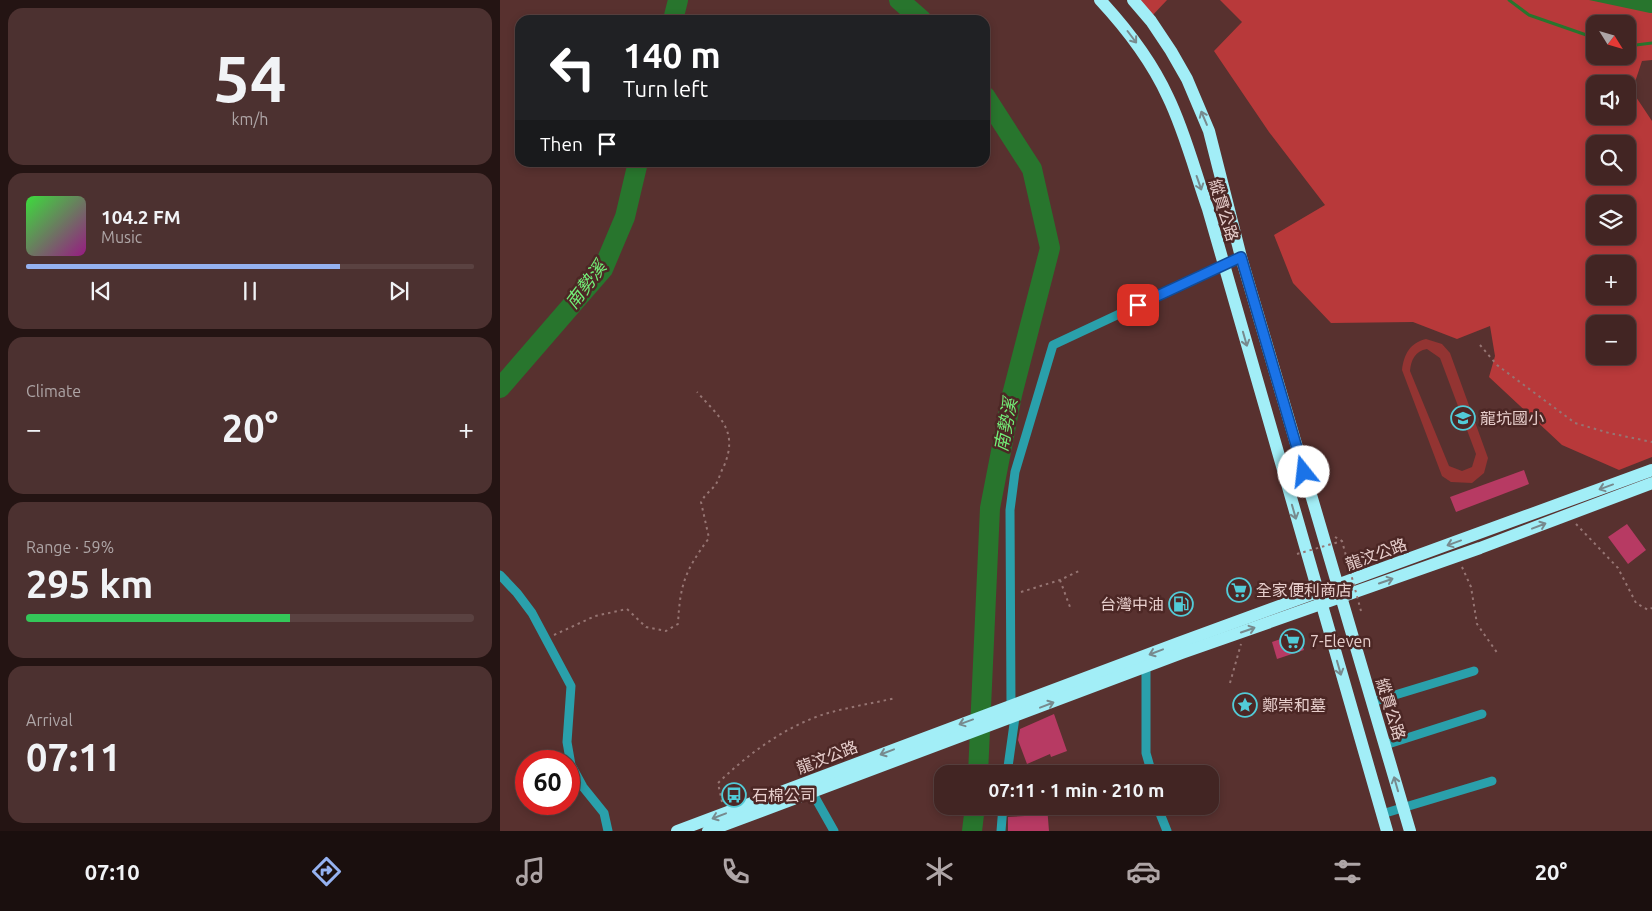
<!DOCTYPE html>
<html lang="en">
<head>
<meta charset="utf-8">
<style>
  :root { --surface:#422523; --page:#4c3130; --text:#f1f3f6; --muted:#aea5a6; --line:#5a4241; --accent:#95b2f1 }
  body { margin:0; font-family:Ubuntu,"Noto Sans TC",sans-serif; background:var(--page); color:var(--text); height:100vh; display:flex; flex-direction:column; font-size:19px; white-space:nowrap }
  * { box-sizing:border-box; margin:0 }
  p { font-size:16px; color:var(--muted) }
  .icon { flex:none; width:28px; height:28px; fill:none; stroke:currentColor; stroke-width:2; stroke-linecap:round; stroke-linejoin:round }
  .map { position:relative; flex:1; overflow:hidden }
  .details { display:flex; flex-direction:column; gap:8px; padding:8px; background:#241413; width:500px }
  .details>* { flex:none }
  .top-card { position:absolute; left:15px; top:15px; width:475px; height:152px; border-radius:15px; box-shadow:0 2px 8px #0003,0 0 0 1px var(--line); background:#202124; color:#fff; overflow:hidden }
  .needle { width:32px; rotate:127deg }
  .fabs { position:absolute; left:1086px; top:15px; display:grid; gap:10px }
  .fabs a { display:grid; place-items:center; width:50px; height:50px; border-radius:10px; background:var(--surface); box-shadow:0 2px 8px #0003,0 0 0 1px var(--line); font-size:25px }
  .speed { position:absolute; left:15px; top:750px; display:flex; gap:10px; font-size:25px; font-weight:700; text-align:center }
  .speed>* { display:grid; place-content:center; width:65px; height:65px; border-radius:50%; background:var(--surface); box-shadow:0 2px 8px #0003,0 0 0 1px var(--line); line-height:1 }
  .speed .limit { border:8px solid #d22; background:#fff; color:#111 }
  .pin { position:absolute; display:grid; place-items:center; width:42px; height:42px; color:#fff; margin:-21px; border-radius:10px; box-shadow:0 2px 8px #0006 }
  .me { position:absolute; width:55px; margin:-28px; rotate:344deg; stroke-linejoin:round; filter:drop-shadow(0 0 4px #0008) }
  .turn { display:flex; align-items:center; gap:18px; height:105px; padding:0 25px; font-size:22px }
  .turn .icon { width:65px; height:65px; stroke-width:2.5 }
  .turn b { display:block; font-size:35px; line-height:42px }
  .then { display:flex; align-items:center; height:48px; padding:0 25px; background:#0003; gap:10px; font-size:19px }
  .big { font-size:38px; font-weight:600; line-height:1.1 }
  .details .card { flex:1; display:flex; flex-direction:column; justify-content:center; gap:8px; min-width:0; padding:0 18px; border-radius:15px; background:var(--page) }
  .details .dial { align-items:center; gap:0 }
  .dial b { font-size:65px; line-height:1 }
  .song { display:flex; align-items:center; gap:15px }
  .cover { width:60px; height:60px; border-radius:8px; background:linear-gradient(135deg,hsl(120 70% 55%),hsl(310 70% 35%)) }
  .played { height:5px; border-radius:2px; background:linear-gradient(90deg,var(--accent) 70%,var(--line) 70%) }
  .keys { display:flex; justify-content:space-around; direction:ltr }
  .heat { display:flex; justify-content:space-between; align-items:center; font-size:28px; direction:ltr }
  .charge { height:8px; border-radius:4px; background:linear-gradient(90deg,#34c759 59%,var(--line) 0) }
  .trip { position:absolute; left:434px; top:765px; width:285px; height:50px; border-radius:15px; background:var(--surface); box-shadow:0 2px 8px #0003,0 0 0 1px var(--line); font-weight:600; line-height:50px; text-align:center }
  .menu { display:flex; height:80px; justify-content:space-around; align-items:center; background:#1a0f0e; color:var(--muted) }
  .menu .icon { width:35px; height:35px }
  .menu .on { color:var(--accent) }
  .menu b { font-size:22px; color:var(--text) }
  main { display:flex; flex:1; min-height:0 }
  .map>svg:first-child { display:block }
  .green { fill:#933432; fill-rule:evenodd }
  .forest { fill:#b8393a; fill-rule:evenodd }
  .water { fill:#28752d }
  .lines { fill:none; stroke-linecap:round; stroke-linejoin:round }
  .stream { stroke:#28752d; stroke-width:3 }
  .river { stroke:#28752d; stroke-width:20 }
  .building { fill:#b73a63 }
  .path { stroke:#967573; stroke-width:2; stroke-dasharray:2.5 4; stroke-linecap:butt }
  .minor { stroke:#2aa0ab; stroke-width:9 }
  .major { stroke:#a2eef7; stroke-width:12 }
  .path-bridge { stroke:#967573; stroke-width:2; stroke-dasharray:2.5 4; stroke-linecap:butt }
  .oneway { stroke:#778a8e }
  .route-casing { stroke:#114b97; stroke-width:12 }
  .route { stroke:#1a73e8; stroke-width:9 }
  .labels { text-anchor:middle; stroke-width:5; stroke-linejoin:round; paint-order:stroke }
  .street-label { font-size:16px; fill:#e7cecc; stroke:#4c2725 }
  .poi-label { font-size:16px; fill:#e7cecc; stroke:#4c2725; text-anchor:start }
  .water-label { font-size:18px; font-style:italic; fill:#73ef78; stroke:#4c2725 }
</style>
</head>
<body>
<main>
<section class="details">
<div class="card dial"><b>54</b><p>km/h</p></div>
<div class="card">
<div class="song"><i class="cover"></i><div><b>104.2 FM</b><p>Music</p></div></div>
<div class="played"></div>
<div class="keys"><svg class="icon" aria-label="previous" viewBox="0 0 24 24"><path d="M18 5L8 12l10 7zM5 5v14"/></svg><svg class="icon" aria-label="pause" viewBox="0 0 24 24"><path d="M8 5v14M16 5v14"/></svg><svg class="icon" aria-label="next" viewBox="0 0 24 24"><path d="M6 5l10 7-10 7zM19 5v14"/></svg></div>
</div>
<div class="card"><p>Climate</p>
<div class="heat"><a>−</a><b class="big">20°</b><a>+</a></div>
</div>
<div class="card"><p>Range · 59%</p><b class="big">295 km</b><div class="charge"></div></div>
<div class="card"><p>Arrival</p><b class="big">07:11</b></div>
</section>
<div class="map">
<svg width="1152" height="831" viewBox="0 0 1152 831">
  <rect width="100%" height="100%" fill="#58312f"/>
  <!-- green -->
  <path class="green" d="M926,339L942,344L950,353L988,458L984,473L972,483L951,482L942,476L902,370C904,354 910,343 926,339ZM927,349L940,358L976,454L972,467L962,471L949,466L910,371C911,360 915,351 927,349Z"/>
  <!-- forest -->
  <g class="forest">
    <path d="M630,0H667L650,18Z"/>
    <path d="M720,0H1152V60L1142,61L1132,91L1152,121V457L1119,470L1062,445L989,377L995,356L990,326L957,339L913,322L831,323L793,283L774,235L825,205L769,132L714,51L742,22ZM1095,24H1128V56H1095ZM1095,84H1128V116H1095ZM1095,144H1128V176H1095ZM1095,204H1128V236H1095ZM1095,264H1128V296H1095ZM1095,324H1128V356H1095Z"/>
  </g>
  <!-- water -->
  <path class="water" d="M1089,0H1152V13H1150Z"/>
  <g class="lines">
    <!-- stream -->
    <g class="stream">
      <path d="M1009,0L1029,15L1095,38"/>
      <path d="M1128,46L1152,43"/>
    </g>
    <!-- river -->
    <g class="river">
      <path d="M399,0L422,20"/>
      <path d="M173,20L178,0"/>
      <path d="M0,388L103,269L125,217L138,162"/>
      <path d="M478,774L490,508L512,395L550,248L532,169L485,96"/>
      <path d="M472,831L475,806"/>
    </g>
  </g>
  <!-- building -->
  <g class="building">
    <path d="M1024,470L1029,484L956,512L950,497Z"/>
    <path d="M1127,524L1146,550L1128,564L1108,537Z"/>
    <path d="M798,633L804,650L777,659L772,642Z"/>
    <path d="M554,714L567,751L551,757L550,754L527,764L518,740L520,729Z"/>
    <path d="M524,806H547L549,831H508V817L525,816Z"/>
  </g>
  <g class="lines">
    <!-- path -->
    <g class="path">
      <path d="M980,345L997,365L1075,423L1109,433L1152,442"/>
      <path d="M1076,524L1118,568L1136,603L1148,610L1152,608"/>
      <path d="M835,537L842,541"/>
      <path d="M962,567L971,587L977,624L998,654"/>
      <path d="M560,580L570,607"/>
      <path d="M521,592L560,580L581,570"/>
      <path d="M54,635L95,616L127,609L146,627L166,631L178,624C180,584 185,571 209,538L201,502C205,494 211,491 216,484C219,479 221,471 224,466C239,430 219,417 197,392"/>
      <path d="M730,683L741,644"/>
      <path d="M222,802L218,783C248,754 287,725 328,713C350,707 373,703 396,698"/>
    </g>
    <!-- minor -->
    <g class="minor">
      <path d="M0,575L17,593L32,613L71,686L67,742L71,765L83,787L104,813L108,831"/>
      <path d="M646,667V753L652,774"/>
      <path d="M872,702L974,671"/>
      <path d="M511,707L510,510L515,472L553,345L741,257"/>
      <path d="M885,745L982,714"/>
      <path d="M507,774L515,717"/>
      <path d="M312,792L334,831"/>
      <path d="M657,806L667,831"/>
      <path d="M882,814L992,781"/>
      <path d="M501,831L503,806"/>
    </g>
    <!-- major -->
    <g class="major">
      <path d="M600,0C627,29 651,60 668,97C685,132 695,172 708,209L887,831"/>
      <path d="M633,0L651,21L671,51L687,79L709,131L741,257L910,831"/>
      <path d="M177,831L678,643L1152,470"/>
      <path d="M208,831L682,653L980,548L1152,483"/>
    </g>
    <!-- path-bridge -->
    <path class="path-bridge" d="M797,554L842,541L861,611"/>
  </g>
  <!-- one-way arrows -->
  <defs><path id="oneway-shaft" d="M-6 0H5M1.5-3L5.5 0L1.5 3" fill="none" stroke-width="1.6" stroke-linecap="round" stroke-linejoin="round" transform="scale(1.25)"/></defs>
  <g class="oneway">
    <use href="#oneway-shaft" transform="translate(632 37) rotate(53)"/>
    <use href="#oneway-shaft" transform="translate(704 118) rotate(-113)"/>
    <use href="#oneway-shaft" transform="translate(699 183) rotate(71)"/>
    <use href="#oneway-shaft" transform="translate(745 339) rotate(74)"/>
    <use href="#oneway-shaft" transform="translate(1106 487) rotate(160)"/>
    <use href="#oneway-shaft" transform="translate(794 512) rotate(74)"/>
    <use href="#oneway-shaft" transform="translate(1039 526) rotate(-21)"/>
    <use href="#oneway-shaft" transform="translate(954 543) rotate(160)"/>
    <use href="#oneway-shaft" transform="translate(886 581) rotate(-19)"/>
    <use href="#oneway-shaft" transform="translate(748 630) rotate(-19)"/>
    <use href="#oneway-shaft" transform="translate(656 652) rotate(159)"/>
    <use href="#oneway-shaft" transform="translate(839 668) rotate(74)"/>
    <use href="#oneway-shaft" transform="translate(547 705) rotate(-21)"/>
    <use href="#oneway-shaft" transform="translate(466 722) rotate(160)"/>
    <use href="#oneway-shaft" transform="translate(387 752) rotate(159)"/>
    <use href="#oneway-shaft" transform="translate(896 784) rotate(-106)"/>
    <use href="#oneway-shaft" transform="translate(219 816) rotate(159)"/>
  </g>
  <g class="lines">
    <!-- route casing -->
    <g class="route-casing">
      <path id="route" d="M638,305L741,257L804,472"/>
    </g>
    <!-- route -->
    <use href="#route" class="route"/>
  </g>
  <!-- icons -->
  <defs>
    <g id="school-ring" transform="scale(1.25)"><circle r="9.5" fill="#4c2725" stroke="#52cbd7" stroke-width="1.5"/><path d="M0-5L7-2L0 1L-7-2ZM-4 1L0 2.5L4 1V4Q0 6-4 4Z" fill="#52cbd7"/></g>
    <g id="supermarket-ring" transform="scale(1.25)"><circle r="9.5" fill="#4c2725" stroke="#52cbd7" stroke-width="1.5"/><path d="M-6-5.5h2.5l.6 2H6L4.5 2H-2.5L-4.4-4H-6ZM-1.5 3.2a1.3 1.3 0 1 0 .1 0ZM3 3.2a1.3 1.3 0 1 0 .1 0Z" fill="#52cbd7"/></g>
    <g id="fuel-ring" transform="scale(1.25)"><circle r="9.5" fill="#4c2725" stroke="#52cbd7" stroke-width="1.5"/><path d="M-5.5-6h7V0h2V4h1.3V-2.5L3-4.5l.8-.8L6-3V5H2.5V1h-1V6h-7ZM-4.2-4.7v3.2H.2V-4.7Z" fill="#52cbd7"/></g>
    <g id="sight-ring" transform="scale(1.25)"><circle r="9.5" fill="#4c2725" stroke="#52cbd7" stroke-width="1.5"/><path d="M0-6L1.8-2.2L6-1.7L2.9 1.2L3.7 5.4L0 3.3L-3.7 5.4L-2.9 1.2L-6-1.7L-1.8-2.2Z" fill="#52cbd7"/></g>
    <g id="bus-ring" transform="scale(1.25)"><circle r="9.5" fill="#4c2725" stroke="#52cbd7" stroke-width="1.5"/><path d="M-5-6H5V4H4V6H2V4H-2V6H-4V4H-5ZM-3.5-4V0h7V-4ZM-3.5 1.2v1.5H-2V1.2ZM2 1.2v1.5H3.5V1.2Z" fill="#52cbd7"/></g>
  </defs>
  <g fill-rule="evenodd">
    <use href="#school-ring" x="963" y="418"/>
    <use href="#supermarket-ring" x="739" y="590"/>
    <use href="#fuel-ring" x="681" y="604"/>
    <use href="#supermarket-ring" x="792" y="641"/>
    <use href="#sight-ring" x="745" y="705"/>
    <use href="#bus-ring" x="234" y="795"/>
  </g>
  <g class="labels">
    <!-- street labels -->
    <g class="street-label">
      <text transform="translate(724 210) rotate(73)" y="6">縱貫公路</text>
      <text transform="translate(876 554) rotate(-20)" y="6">龍汶公路</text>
      <text transform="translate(891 709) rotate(73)" y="6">縱貫公路</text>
      <text transform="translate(327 757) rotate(-21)" y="6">龍汶公路</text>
    </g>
    <!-- poi labels -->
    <g class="poi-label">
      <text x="980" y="424">龍坑國小</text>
      <text x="756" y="596">全家便利商店</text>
      <text x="664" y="610" text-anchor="end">台灣中油</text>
      <text x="810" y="647">7-Eleven</text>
      <text x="762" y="711">鄭崇和墓</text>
      <text x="252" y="801">石棉公司</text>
    </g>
    <!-- water labels -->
    <g class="water-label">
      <text transform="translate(86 285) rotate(-53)" y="6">南勢溪</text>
      <text transform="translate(506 425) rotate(-79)" y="6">南勢溪</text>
    </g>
  </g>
</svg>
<div class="fabs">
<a><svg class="needle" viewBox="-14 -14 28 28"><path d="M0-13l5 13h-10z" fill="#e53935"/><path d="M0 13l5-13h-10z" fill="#aea5a6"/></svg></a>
<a><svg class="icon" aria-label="sound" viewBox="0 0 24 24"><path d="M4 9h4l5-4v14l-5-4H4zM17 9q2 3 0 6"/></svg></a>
<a><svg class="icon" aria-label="search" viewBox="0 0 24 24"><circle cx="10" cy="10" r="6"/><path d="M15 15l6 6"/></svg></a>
<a><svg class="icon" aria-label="layers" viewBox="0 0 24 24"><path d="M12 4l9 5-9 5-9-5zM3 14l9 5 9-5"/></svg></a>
<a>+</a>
<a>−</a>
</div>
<div class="speed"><div class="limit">60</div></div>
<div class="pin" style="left:638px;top:305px;background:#d93025"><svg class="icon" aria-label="arrive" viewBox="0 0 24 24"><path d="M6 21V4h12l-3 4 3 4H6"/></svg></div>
<svg class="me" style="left:804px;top:472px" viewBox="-20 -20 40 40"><circle r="19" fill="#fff"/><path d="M0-13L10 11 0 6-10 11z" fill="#1a73e8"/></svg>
<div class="trip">07:11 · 1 min · 210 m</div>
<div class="top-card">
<div class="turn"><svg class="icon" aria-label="left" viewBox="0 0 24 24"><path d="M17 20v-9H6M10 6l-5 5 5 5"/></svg><div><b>140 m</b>Turn left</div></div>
<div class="then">Then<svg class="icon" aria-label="arrive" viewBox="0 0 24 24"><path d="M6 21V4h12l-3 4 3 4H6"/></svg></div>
</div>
</div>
</main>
<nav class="menu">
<b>07:10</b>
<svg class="icon on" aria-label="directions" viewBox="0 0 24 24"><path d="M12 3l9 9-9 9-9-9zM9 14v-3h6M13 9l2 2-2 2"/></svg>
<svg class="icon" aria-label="music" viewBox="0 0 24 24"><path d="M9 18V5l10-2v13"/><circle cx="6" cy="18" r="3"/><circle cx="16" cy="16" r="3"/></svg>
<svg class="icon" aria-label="phone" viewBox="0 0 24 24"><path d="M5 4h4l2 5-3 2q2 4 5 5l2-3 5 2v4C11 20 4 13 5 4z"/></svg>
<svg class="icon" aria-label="climate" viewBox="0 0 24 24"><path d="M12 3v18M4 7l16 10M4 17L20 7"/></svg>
<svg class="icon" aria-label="car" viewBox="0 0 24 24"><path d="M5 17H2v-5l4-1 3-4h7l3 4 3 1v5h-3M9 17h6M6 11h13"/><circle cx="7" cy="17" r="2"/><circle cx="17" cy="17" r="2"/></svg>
<svg class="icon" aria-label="filters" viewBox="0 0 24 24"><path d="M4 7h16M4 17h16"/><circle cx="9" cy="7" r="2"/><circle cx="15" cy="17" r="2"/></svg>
<b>20°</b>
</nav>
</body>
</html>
